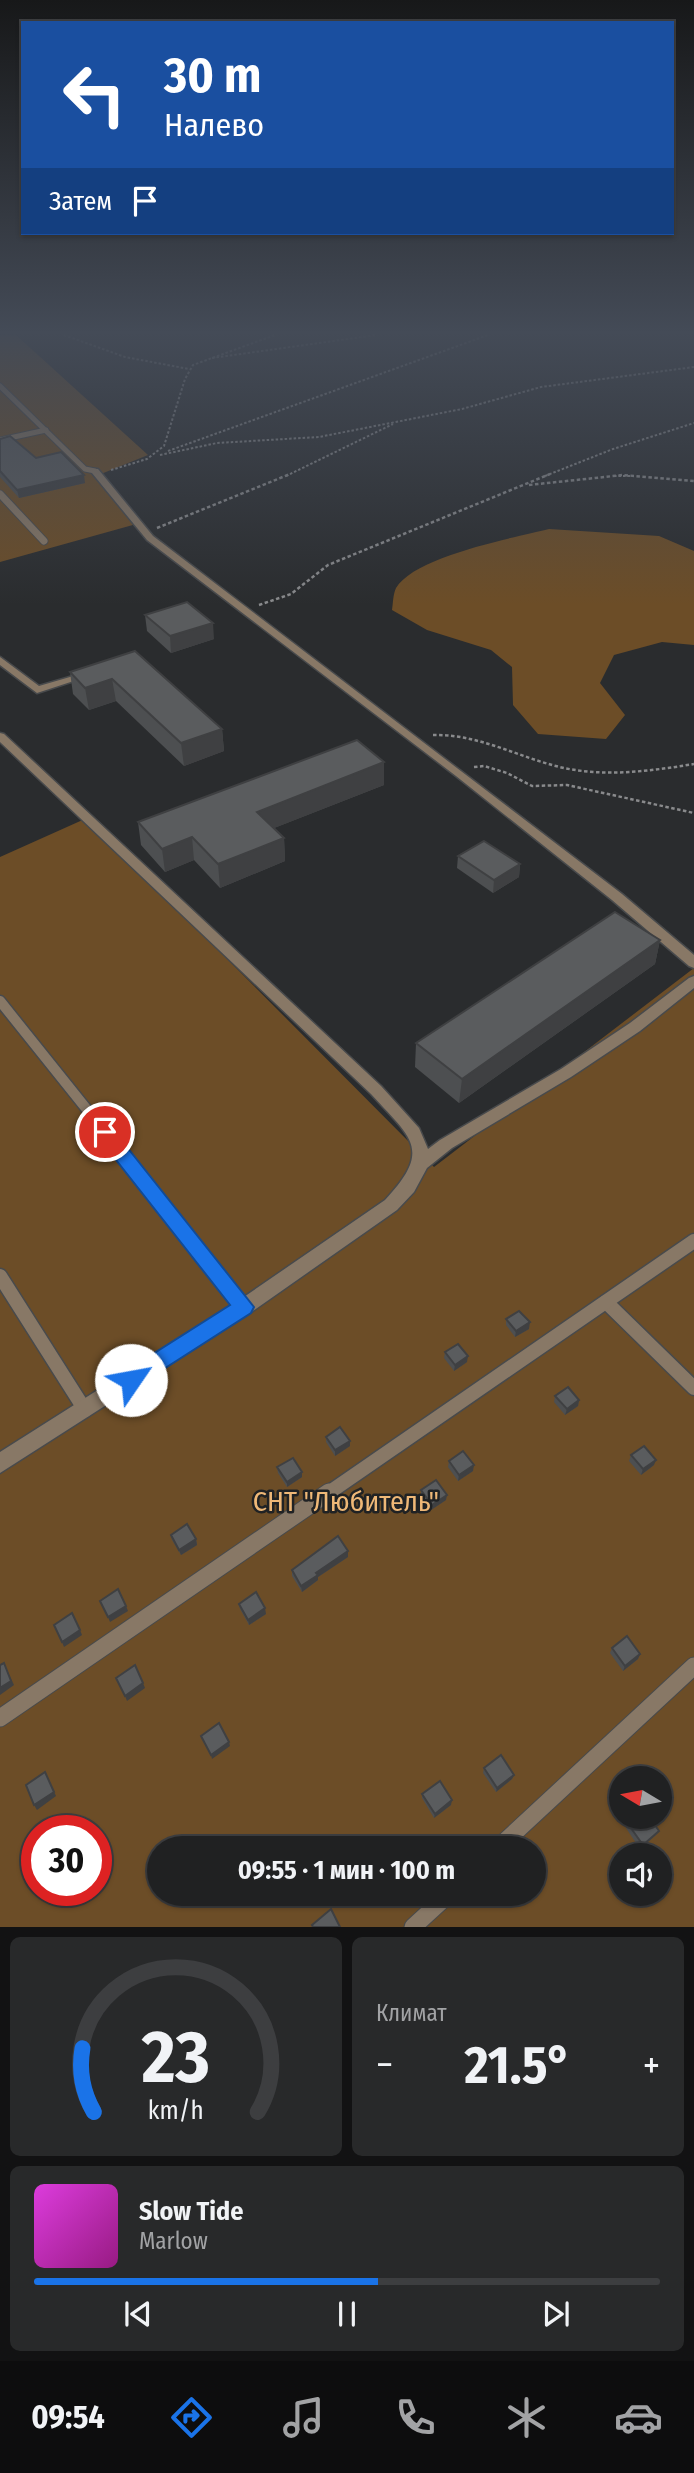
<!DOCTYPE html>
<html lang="ru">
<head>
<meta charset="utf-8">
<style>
  :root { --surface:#202122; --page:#28292a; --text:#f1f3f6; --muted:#a2a3a5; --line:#3d3e40; --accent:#1a73e8 }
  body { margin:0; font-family:"Fira Sans Condensed",sans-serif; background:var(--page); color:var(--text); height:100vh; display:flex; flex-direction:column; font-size:26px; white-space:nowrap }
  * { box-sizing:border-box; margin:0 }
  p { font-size:23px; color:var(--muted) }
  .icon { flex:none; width:38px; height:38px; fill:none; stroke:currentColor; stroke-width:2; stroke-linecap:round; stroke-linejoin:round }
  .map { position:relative; height:1927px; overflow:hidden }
  .details { display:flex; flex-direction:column; gap:10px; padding:10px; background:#121213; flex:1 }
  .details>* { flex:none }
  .hud { position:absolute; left:21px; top:21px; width:653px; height:214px; border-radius:0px; box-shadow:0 2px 5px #0004,0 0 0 2px var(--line); background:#1a4fa0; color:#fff; overflow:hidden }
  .needle { width:46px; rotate:280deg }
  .controls { position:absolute; left:609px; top:1766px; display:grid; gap:14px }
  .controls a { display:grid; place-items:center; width:63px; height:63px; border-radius:50%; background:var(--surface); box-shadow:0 2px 5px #0004,0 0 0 2px var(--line); font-size:35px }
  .speed { position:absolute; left:21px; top:1815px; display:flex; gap:14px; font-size:35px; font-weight:700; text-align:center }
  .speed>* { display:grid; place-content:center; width:91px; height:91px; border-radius:50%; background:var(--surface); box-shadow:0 2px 5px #0004,0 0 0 2px var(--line); line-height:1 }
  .speed .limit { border:10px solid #d22; background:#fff; color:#111 }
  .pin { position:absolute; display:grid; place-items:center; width:60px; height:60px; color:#fff; margin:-30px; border:4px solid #fff; border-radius:50%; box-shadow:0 2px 7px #0007 }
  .me { position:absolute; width:77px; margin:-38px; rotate:57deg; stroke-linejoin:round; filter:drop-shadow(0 0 5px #0008) }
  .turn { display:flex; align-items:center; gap:24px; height:147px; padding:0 28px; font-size:32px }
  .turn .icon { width:91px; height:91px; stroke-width:2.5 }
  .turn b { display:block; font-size:49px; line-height:60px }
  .then { display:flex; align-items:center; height:66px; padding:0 28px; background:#0003; gap:14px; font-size:26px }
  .big { font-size:52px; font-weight:700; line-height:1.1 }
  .details .widget { flex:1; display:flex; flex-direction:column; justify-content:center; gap:10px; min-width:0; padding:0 24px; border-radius:10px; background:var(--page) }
  .details .dial { align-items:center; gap:0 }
  .dial svg { height:182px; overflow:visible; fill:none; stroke:var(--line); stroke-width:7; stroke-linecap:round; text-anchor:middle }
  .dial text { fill:var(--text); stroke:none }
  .song { display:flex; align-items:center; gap:21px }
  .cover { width:84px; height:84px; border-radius:10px; background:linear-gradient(135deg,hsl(300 70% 55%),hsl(310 70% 35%)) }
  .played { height:7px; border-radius:4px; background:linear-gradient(90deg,var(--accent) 55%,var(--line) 55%) }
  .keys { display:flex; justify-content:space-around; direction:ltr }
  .heat { display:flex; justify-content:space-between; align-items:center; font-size:38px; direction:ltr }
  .details .tiles { flex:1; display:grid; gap:10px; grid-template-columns:1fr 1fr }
  .widget:last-child { grid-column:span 2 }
  .trip { position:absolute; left:147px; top:1836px; width:399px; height:70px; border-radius:35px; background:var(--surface); box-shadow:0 2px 5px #0004,0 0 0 2px var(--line); font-weight:700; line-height:70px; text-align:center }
  .menu { display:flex; height:112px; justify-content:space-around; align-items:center; background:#0d0d0e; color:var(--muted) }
  .menu .icon { width:49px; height:49px }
  .menu .selected { color:var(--accent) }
  .menu b { font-size:32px; color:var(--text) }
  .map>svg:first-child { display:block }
  .green { fill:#6c4d27; fill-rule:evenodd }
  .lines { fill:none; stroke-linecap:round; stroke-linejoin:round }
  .lane-far4-casing { stroke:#484a4c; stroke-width:7 }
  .lane-far3-casing { stroke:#484a4c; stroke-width:9 }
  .lane-far2-casing { stroke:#484a4c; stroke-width:13 }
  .lane-far1-casing { stroke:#484a4c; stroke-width:17 }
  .lane-casing { stroke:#484a4c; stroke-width:19 }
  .street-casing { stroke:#484a4c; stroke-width:3 }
  .path-far1 { stroke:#898a8c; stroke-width:2; stroke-dasharray:2.5 2; stroke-linecap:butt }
  .path { stroke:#898a8c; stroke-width:2.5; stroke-dasharray:3.5 2.5; stroke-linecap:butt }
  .lane-far4 { stroke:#887866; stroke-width:5 }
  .lane-far3 { stroke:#887866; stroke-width:7 }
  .lane-far2 { stroke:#887866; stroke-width:10 }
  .lane-far1 { stroke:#887866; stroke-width:14 }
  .lane { stroke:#887866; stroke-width:17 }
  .street { fill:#887866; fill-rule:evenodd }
  .wall { fill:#4d4f51 }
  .shaded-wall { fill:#3f4042 }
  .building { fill:#5a5c5e; stroke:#3f4042; stroke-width:2 }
  .route { fill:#1a73e8; stroke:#114b97; stroke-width:2 }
  .labels { text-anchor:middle; stroke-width:5; stroke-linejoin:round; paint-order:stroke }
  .near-park-label { font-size:28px; fill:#efb877; stroke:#202224 }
</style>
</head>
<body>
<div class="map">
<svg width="694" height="1927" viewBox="0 0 694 1927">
  <rect width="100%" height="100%" fill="#2a2c2e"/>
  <!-- green -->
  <g class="green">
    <path d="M0,335H16L148,455L96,476L140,523L0,562Z"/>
    <path d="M549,529L659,536L694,551V645L662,642L614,655L600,683L625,715L606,739L538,734L513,705L512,667L491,650L427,630L392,610C393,604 393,594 396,588C415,556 513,538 549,529Z"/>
    <path d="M87,818L434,1167L694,968V1927H0V857ZM621,1778H660V1816H621ZM37,1830H96V1890H37ZM159,1848H534V1894H159ZM621,1855H660V1894H621Z"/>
  </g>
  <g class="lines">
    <!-- lane-far4 casing -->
    <g class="lane-far4-casing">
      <g id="lane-far4">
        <path d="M0,386L85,469L95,471"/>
        <path d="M0,440L46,430"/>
      </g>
    </g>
    <!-- lane-far3 casing -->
    <g class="lane-far3-casing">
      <path id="lane-far3" d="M0,494L44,541"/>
    </g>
    <!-- lane-far2 casing -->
    <g class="lane-far2-casing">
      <path id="lane-far2" d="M0,1001L117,1147"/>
    </g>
    <!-- lane-far1 casing -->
    <g class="lane-far1-casing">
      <g id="lane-far1">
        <path d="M115,1146L244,1307"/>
        <path d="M0,1276L85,1410"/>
        <path d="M606,1302L694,1388"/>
        <path d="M327,1494L694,1241"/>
      </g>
    </g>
    <!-- lane casing -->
    <g class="lane-casing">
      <g id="lane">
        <path d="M0,1718L329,1492"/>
        <path d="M498,1848L694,1666"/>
        <path d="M413,1927L449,1894"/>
      </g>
    </g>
    <!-- street casing -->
    <g class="street-casing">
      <g id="street">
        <path d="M92,469H98L153,536L622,894L694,955V968L689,966L612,900L456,776L147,540L92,473Z"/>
        <path d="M0,657L39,686L87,672L92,675L37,693L0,665Z"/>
        <path d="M0,733L4,734L381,1086L419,1128L428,1149L440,1140L561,1069L630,1023L689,978L694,976V988L640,1031L571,1077L452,1148L427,1168L414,1192L397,1210L250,1313L0,1473V1452L238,1301L385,1200C433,1149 411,1138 371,1094L0,742Z"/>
      </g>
    </g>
    <!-- path-far1 -->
    <g class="path-far1">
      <path d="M64,335L125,357L189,369"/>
      <path d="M212,358L376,335"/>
      <path d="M168,451L488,335"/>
      <path d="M160,455L217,443L319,437L462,409L541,387L694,367"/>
      <path d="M111,470L147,459L164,446L185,379L193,365L275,335"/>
      <path d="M286,476L393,424"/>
      <path d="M545,476L613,449L694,423"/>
      <path d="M614,476H634"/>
    </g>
    <!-- path -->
    <g class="path">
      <path d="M529,485L623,475L694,481"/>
      <path d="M157,528L290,474"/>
      <path d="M259,605L291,594L328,565L550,474"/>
      <path d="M433,735C480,734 519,758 564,768C607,777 651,771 694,764"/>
      <path d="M474,767L484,766L507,773L532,786L567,785L694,813"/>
    </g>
    <!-- lane-far4 -->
    <use href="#lane-far4" class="lane-far4"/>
    <!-- lane-far3 -->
    <use href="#lane-far3" class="lane-far3"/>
    <!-- lane-far2 -->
    <use href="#lane-far2" class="lane-far2"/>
    <!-- lane-far1 -->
    <use href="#lane-far1" class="lane-far1"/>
    <!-- lane -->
    <use href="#lane" class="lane"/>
    <!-- street -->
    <use href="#street" class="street"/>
  </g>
  <!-- wall -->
  <g class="wall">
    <path d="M0,439L36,458L85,483L19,498L0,477Z"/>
    <path d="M145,615L214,639L171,653L147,631Z"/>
    <path d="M135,651L222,729L224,751L184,766L116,701L89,710L73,694L70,672Z"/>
    <path d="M384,762V785L274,828L284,838L285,861L220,888L194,860L165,872L141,845L138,822Z"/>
    <path d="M458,856L520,864L519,877L493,893L457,868Z"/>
    <path d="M660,940L655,964L459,1103L415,1067L416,1043Z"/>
    <path d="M506,1319L529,1329L515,1337L506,1325Z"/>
    <path d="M445,1352L467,1362L454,1371L444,1358Z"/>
    <path d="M555,1396L579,1400L578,1406L565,1415L554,1402Z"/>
    <path d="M326,1437L350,1441V1446L335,1456L326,1442Z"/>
    <path d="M631,1455L654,1465L641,1475L629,1461Z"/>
    <path d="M449,1461L473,1471L458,1481L448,1467Z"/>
    <path d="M277,1467L302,1477L287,1487L278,1473Z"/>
    <path d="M421,1490L446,1500L431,1510L421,1496Z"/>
    <path d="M171,1535L196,1539L197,1545L181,1555L172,1540Z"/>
    <path d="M348,1557L318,1577V1580L302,1592L292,1576V1570Z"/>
    <path d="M239,1604L266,1614L249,1625L240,1609Z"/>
    <path d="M612,1648L640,1654L638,1659L623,1671L610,1653Z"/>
    <path d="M484,1768L514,1775L512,1779L496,1792L483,1773Z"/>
    <path d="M422,1794L451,1805L434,1818L422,1798Z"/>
    <path d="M628,1824L659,1831L656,1835L640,1849L626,1828Z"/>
  </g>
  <!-- shaded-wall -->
  <g class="shaded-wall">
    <path d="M84,475L85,483L19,498L17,490Z"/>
    <path d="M213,623L214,639L171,653L170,636Z"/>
    <path d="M112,679L116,701L89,710L85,688Z"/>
    <path d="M222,729L224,751L184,766L181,743Z"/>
    <path d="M384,762V785L259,834L257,812Z"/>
    <path d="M192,837L194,860L165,872L162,849Z"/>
    <path d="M284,838L285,861L220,888L218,864Z"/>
    <path d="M520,864L519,877L493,893L494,880Z"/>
    <path d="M660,940L655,964L459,1103L462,1079Z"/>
    <path d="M530,1322L529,1329L515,1337L516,1331Z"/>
    <path d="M468,1356L467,1362L454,1371L455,1365Z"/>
    <path d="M579,1400L578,1406L565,1415L567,1409Z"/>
    <path d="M350,1441V1446L335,1456V1450Z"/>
    <path d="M656,1460L654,1465L641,1475L643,1469Z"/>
    <path d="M474,1465L473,1471L458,1481L459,1475Z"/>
    <path d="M302,1472V1477L287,1487V1482Z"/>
    <path d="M447,1495L446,1500L431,1510L432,1505Z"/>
    <path d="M196,1539L197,1545L181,1555L179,1550Z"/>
    <path d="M348,1551V1557L318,1577V1580L302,1592L301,1586L316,1573Z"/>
    <path d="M126,1606L128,1611L110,1622L108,1617Z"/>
    <path d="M265,1608L266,1614L249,1625L248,1620Z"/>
    <path d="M80,1630L82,1635L64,1647L62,1642Z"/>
    <path d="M640,1654L638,1659L623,1671L625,1666Z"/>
    <path d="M6,1668L14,1685L0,1695V1688Z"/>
    <path d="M143,1683L145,1688L127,1701L125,1696Z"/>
    <path d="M229,1742L230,1746L212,1759L211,1755Z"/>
    <path d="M45,1772L56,1796L37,1810L34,1805Z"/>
    <path d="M514,1775L512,1779L496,1792L497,1788Z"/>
    <path d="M452,1800L451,1805L434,1818L435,1814Z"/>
    <path d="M389,1894H393L383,1901L384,1898Z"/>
  </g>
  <!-- building -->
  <g class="building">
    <path d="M10,436L36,458L61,452L84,475L17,490L0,471V439Z"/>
    <path d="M187,602L213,623L170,636L145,615Z"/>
    <path d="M135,651L222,729L181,743L112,679L85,688L70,672Z"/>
    <path d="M357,740L384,762L257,812L284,838L218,864L192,837L162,849L138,822Z"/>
    <path d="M484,841L520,864L494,880L458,856Z"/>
    <path d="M615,912L660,940L462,1079L416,1043Z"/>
    <path d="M519,1311L530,1322L516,1331L506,1319Z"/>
    <path d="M458,1344L468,1356L455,1365L445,1352Z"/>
    <path d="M568,1387L579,1400L567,1409L555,1396Z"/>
    <path d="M340,1427L350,1441L335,1450L326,1437Z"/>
    <path d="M644,1446L656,1460L643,1469L631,1455Z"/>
    <path d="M463,1451L474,1465L459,1475L449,1461Z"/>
    <path d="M293,1458L302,1472L287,1482L277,1467Z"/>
    <path d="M436,1480L447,1495L432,1505L421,1490Z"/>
    <path d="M187,1524L196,1539L179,1550L171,1535Z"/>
    <path d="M338,1536L348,1551L316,1573L318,1575L301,1586L292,1570Z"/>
    <path d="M118,1589L126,1606L108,1617L100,1601Z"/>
    <path d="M256,1592L265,1608L248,1620L239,1604Z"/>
    <path d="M72,1613L80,1630L62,1642L54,1625Z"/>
    <path d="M627,1636L640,1654L625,1666L612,1648Z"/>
    <path d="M4,1663L11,1681L0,1688V1665Z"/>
    <path d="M135,1665L143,1683L125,1696L116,1678Z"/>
    <path d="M219,1723L229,1742L211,1755L201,1736Z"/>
    <path d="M501,1755L514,1775L497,1788L484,1768Z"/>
    <path d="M45,1772L54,1792L34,1805L26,1785Z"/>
    <path d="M440,1781L452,1800L435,1814L422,1794Z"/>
    <path d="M637,1816H649L659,1831L643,1845L628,1824Z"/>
    <path d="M331,1909L340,1927H313L312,1925Z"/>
  </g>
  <!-- sky -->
  <linearGradient id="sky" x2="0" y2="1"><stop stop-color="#171819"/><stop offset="0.55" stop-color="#444b57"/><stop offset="1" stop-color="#444b57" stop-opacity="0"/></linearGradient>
  <rect width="694" height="605" fill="url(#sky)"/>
  <!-- route -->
  <path class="route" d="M105,1125L111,1127L254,1307L251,1313L131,1390L123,1387L120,1380L123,1373L230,1305L98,1137L96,1132Z"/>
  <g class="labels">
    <!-- near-park labels -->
    <g class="near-park-label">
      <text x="346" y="1511">СНТ "Любитель"</text>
    </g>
  </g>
</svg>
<div class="controls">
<a><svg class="needle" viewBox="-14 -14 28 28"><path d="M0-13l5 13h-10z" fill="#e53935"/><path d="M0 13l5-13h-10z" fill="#a2a3a5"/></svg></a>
<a><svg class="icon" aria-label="sound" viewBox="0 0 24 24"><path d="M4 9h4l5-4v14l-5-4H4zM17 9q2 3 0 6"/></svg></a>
</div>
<div class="speed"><div class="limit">30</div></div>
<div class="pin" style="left:105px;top:1132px;background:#d93025"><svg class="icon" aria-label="arrive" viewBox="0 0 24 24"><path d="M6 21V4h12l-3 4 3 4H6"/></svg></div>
<svg class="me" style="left:131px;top:1380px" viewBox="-20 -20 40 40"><circle r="19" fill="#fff"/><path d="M0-13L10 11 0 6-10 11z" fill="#1a73e8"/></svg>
<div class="trip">09:55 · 1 мин · 100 m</div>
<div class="hud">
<div class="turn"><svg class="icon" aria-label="left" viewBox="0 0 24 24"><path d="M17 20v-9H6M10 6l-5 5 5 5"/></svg><div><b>30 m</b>Налево</div></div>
<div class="then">Затем<svg class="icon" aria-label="arrive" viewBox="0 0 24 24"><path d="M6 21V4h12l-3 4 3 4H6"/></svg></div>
</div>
</div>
<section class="details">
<div class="tiles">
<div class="widget dial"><svg viewBox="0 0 100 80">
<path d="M14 69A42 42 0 1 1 86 69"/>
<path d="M14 69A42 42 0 0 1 9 41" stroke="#1a73e8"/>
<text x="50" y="56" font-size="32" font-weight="700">23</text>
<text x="50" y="72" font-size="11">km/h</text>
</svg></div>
<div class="widget"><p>Климат</p>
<div class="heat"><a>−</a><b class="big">21.5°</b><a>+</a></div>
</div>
<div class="widget">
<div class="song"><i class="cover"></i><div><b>Slow Tide</b><p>Marlow</p></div></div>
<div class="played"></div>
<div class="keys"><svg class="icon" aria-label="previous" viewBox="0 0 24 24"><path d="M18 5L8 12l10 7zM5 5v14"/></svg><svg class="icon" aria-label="pause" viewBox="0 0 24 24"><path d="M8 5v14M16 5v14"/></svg><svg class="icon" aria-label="next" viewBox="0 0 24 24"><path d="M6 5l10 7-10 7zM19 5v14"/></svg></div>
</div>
</div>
</section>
<nav class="menu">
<b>09:54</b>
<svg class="icon selected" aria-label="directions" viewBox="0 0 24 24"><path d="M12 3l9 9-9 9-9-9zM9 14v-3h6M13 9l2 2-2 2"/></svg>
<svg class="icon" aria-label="music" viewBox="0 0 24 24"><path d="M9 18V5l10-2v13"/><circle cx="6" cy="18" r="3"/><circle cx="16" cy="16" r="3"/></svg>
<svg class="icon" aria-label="phone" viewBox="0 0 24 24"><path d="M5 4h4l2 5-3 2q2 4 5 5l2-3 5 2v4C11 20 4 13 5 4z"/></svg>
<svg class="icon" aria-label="climate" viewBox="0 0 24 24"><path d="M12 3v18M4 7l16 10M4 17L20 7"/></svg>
<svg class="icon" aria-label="car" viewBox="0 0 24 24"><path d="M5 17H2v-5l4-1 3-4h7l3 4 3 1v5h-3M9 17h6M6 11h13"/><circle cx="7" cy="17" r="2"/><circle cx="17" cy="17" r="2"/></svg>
</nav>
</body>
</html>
